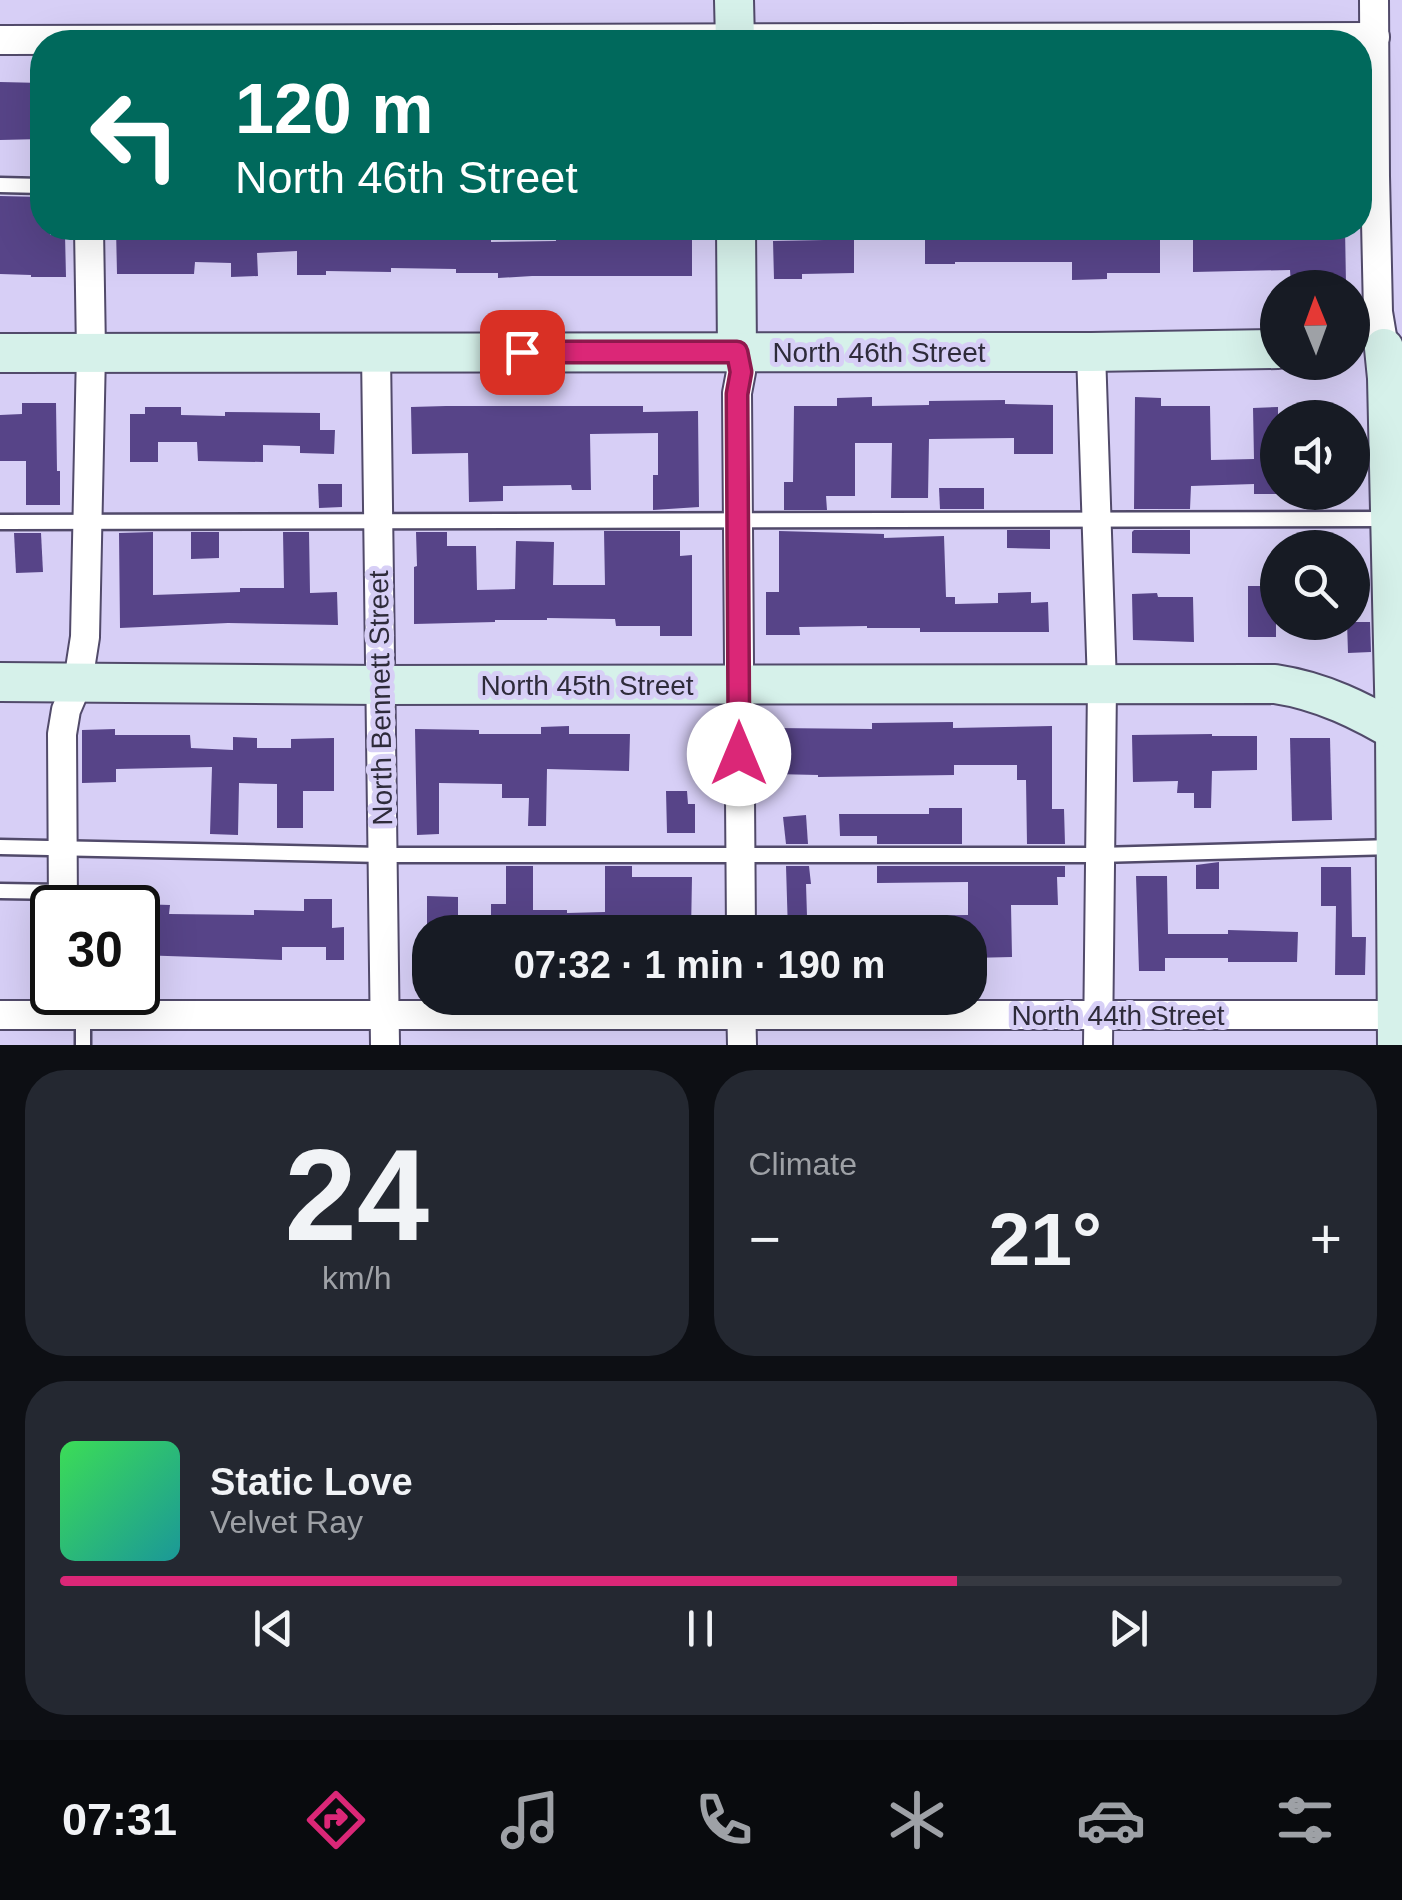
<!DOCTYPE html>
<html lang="en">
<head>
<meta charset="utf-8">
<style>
  :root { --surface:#171b24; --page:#242831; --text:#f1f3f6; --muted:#9ea1a6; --line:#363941; --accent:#db2777 }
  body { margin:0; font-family:Helvetica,sans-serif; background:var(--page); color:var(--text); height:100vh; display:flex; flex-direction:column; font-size:38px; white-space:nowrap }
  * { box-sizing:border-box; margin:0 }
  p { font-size:32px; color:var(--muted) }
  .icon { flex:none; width:55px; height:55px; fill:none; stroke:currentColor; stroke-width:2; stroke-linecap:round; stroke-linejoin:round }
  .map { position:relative; height:1045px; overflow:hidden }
  .panel { display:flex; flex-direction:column; gap:25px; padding:25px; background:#0d0f14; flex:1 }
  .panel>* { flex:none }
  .top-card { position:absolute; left:30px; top:30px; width:1342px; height:210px; border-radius:40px; box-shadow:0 10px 40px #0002; background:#00695c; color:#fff; overflow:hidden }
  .needle { width:65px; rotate:359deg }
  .buttons { position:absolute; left:1260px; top:270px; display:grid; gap:20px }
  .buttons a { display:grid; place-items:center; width:110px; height:110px; border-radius:50%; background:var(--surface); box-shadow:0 10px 40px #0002; font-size:50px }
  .speed { position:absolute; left:30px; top:885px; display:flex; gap:20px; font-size:50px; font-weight:700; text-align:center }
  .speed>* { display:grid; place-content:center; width:130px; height:130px; border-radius:50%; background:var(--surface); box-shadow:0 10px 40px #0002; line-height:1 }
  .speed .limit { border:5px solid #111; border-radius:15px; background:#fff; color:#111 }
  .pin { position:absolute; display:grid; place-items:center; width:85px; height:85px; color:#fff; margin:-42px; border-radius:20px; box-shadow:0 5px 15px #0006 }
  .me { position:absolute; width:110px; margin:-55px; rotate:0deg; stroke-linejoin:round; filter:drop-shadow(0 0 8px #0008) }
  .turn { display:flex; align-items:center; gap:35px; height:210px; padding:0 40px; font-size:45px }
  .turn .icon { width:130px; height:130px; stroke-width:2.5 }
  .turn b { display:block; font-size:70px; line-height:85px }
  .big { font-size:75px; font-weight:800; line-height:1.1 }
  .panel .card { flex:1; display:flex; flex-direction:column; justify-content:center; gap:15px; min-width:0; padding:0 35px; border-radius:40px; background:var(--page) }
  .panel .dial { align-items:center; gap:0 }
  .dial b { font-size:130px; line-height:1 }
  .song { display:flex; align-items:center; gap:30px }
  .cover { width:120px; height:120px; border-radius:15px; background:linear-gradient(135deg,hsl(130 70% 55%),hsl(180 70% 35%)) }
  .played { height:10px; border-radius:5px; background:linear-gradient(90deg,var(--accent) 70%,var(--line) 70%) }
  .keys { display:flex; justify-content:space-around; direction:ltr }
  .heat { display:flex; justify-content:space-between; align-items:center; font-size:55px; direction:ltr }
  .panel .tiles { flex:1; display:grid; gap:25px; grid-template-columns:1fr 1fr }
  .card:last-child { grid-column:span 2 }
  .trip { position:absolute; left:412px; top:915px; width:575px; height:100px; border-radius:40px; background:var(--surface); box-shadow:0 10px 40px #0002; font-weight:800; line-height:100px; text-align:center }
  .dock { display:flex; height:160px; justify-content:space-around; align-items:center; background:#090b0e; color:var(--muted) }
  .dock .icon { width:70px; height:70px }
  .dock .active { color:var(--accent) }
  .dock b { font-size:45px; color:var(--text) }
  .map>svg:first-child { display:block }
  .building { fill:#574488 }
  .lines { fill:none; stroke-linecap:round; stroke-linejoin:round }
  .lane-casing { stroke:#514a6a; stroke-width:19 }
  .street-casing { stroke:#514a6a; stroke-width:32 }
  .secondary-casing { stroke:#514a6a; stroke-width:42 }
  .lane { stroke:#fff; stroke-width:14 }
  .street { stroke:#fff; stroke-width:28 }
  .secondary { stroke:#d6f1ea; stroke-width:38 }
  .route-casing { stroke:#8e194d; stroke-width:25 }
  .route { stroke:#db2777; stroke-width:18 }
  .labels { text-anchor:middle; stroke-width:10; stroke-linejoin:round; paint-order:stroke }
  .street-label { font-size:28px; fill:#2e2b3a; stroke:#d7cff6 }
</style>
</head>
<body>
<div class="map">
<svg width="1402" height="1045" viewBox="0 0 1402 1045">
  <rect width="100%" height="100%" fill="#d7cff6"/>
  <!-- building -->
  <g class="building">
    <path d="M0,82L42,83V139L0,140Z"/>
    <path d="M0,196L42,197V228H50V235L65,234L66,277H31V275L0,274Z"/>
    <path d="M116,228H441V240H491V242L556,241L555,228H692V276H532L498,278V273H456V269L391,268V272L326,271V275H297V251L257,253L258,276L231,277V263L195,262L194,274H117Z"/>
    <path d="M973,228L1160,230V273H1107V279L1072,280V262H955V264H925V235H973Z"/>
    <path d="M1193,228H1230V233L1290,232V228H1345L1346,284L1291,285L1290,270L1193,272Z"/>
    <path d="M824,229H854V273L802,274V279H774L773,241L824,240Z"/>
    <path d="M872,397V406L929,405V401L1005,400V404L1053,405V454H1014V438L929,439L928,498H891L892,443H855V496H826L827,510H784V482H793L794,406H837V398Z"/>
    <path d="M1135,397L1161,398V406H1210L1211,460L1254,459L1253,408L1278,407V494H1254V484L1191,486L1190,509H1134Z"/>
    <path d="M22,403H56L57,471H60V505H26V461H0V415L22,414Z"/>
    <path d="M446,406H643V412L698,411L699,507L653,510V475H658V433L590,434L591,490H572L571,485L503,486V501L469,502L468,453L412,454L411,407Z"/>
    <path d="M145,407H181V415L225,416V412L320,413V430H335L334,454L300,453V446L263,445V462L198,461L197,442H158V462H130V414H145Z"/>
    <path d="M318,484H342V507L319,508Z"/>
    <path d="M939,488H984V509H940Z"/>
    <path d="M1007,530H1050V549L1007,548Z"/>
    <path d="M1134,530H1190V554L1132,553V532Z"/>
    <path d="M604,531H680V556L692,555V636H660V626H616L615,619L547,618V620H495V622L414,624V567L417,566L416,532H447V546H476L477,590L515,589L516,541L554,542L553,585H605Z"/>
    <path d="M779,531L884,534V538L944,536L946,597H955V604L998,603V593L1031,592V603L1048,602L1049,632H920V628H867V626L799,627L800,635H766V592H779Z"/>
    <path d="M153,532V595L240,592V588H284L283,532H309L310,593L337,592L338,625L228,623L120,628L119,533Z"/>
    <path d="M191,532H219V558L191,559Z"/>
    <path d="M14,533H41L43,572L16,573Z"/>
    <rect x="1248" y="586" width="28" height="51"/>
    <path d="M1157,593L1158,597H1193L1194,642L1133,640L1132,594Z"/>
    <path d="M1347,622H1370L1371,652L1348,653Z"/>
    <path d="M953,722V728L1052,726V809H1064L1065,844H1027L1026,780H1017V765H954V775L818,777V775L774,774L775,728L872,729V723Z"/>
    <path d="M569,726V734H630L629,771L547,769L546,826H528L529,798H502V784L439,783V834L417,835L415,729L479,730V734H541V727Z"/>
    <path d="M115,729V735H190L191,748L233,750V737L257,738V748H291V739L334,738V791H303V828H277V784L239,783L238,835L210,834L212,767L116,769V782L82,783V730Z"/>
    <path d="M1212,734V736H1257V770L1212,771L1211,808H1194V793H1177L1178,781L1133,782L1132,735Z"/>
    <path d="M1290,738H1330L1332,820L1292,821Z"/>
    <path d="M666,791H687L688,804H695V833H667Z"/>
    <path d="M929,808H962V844H877V836H840L839,814H929Z"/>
    <path d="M806,815L808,844H786L783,817Z"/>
    <path d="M1219,862V889H1196V865Z"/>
    <path d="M506,866H533V910H567V913L605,912V866H632V877H692L691,932H491V904H506Z"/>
    <path d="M786,866H809L811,884H806L807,916H813L814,932H788Z"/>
    <path d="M877,866H1065V877H1057L1058,905H1011L1012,957L970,958V932H872V916L968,915V882L877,883Z"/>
    <path d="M1321,867H1351L1352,937H1366L1365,975H1335L1336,906H1321Z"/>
    <path d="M1136,876H1167L1168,934H1228V930L1298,932L1297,962H1228V958H1165V971H1139Z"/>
    <path d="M427,896L458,897V932H427Z"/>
    <path d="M304,899H332V928L344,927V960H326V947H282V960L138,955V904L170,905L169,914L254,915V910L304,911Z"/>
  </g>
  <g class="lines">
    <!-- lane casing -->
    <g class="lane-casing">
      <g id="lane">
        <path d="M0,185L42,186"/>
        <path d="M0,522L1388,519"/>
        <path d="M0,847L382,855H1099L1394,847"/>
        <path d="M0,891L63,892"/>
        <path d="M83,1015V1045"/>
      </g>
    </g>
    <!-- street casing -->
    <g class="street-casing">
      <g id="street">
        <path d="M1374,0L1375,176L1378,312L1384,348"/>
        <path d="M0,40L1375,37"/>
        <path d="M376,352L385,1045"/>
        <path d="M737,352L741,372L737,393L741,932"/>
        <path d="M1091,352L1102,685L1098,1045"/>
        <path d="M63,908L62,734L66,710L78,682L85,637L91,352L89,228"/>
        <path d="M741,998L742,1045"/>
        <path d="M0,1015H1397"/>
      </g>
    </g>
    <!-- secondary casing -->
    <g class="secondary-casing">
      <g id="secondary">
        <path d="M734,0L735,42"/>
        <path d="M736,228L737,352"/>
        <path d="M1384,348L1387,378L1395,731L1397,1045"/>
        <path d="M0,353L1091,352L1278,349"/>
        <path d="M0,682L380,685L1275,684C1322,691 1362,711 1402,735"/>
      </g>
    </g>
    <!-- lane -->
    <use href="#lane" class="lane"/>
    <!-- street -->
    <use href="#street" class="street"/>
    <!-- secondary -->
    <use href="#secondary" class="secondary"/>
  </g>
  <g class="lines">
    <!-- route casing -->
    <g class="route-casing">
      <path id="route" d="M522,352H737L741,372L737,394L739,754"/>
    </g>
    <!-- route -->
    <use href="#route" class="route"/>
  </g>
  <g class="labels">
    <!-- street labels -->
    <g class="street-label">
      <text x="879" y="362">North 46th Street</text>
      <text x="587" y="695">North 45th Street</text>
      <text transform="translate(380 698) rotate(-91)" y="10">North Bennett Street</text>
      <text x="1118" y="1025">North 44th Street</text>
    </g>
  </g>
</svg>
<div class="buttons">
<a><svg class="needle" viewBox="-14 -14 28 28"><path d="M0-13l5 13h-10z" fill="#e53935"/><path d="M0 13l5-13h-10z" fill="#9ea1a6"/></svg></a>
<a><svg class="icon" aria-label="sound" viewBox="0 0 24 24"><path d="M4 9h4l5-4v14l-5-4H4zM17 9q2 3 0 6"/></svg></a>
<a><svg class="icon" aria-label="search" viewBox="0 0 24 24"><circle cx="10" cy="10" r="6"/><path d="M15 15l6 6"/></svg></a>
</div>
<div class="speed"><div class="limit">30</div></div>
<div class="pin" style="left:522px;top:352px;background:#d93025"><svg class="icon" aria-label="arrive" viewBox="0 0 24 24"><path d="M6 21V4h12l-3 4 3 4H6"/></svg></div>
<svg class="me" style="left:739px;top:754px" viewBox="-20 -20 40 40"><circle r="19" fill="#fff"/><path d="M0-13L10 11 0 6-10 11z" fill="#db2777"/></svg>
<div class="trip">07:32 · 1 min · 190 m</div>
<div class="top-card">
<div class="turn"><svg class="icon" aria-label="left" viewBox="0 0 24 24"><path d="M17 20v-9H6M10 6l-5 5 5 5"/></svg><div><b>120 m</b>North 46th Street</div></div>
</div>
</div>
<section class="panel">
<div class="tiles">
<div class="card dial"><b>24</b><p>km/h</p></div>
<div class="card"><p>Climate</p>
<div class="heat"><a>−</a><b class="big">21°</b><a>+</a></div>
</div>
<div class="card">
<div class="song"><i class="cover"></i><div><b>Static Love</b><p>Velvet Ray</p></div></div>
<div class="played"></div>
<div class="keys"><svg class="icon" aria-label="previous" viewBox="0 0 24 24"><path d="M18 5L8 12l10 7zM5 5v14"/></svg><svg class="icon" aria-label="pause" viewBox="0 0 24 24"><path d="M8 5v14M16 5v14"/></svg><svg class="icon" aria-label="next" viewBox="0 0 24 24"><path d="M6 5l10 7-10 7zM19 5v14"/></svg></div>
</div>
</div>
</section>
<nav class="dock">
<b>07:31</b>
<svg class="icon active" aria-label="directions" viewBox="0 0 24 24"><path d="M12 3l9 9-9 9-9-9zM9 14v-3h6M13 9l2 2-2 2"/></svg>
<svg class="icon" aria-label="music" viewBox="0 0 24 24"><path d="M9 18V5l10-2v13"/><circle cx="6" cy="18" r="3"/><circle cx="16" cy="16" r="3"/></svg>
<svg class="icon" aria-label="phone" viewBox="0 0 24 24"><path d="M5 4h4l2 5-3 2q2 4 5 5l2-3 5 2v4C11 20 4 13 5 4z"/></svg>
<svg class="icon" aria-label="climate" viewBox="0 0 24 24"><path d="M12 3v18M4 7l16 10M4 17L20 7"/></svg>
<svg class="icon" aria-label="car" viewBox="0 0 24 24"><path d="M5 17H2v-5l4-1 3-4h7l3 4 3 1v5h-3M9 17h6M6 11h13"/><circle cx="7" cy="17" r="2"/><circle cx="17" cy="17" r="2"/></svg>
<svg class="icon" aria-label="filters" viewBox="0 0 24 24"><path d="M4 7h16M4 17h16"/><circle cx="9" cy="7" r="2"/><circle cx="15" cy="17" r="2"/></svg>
</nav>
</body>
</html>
